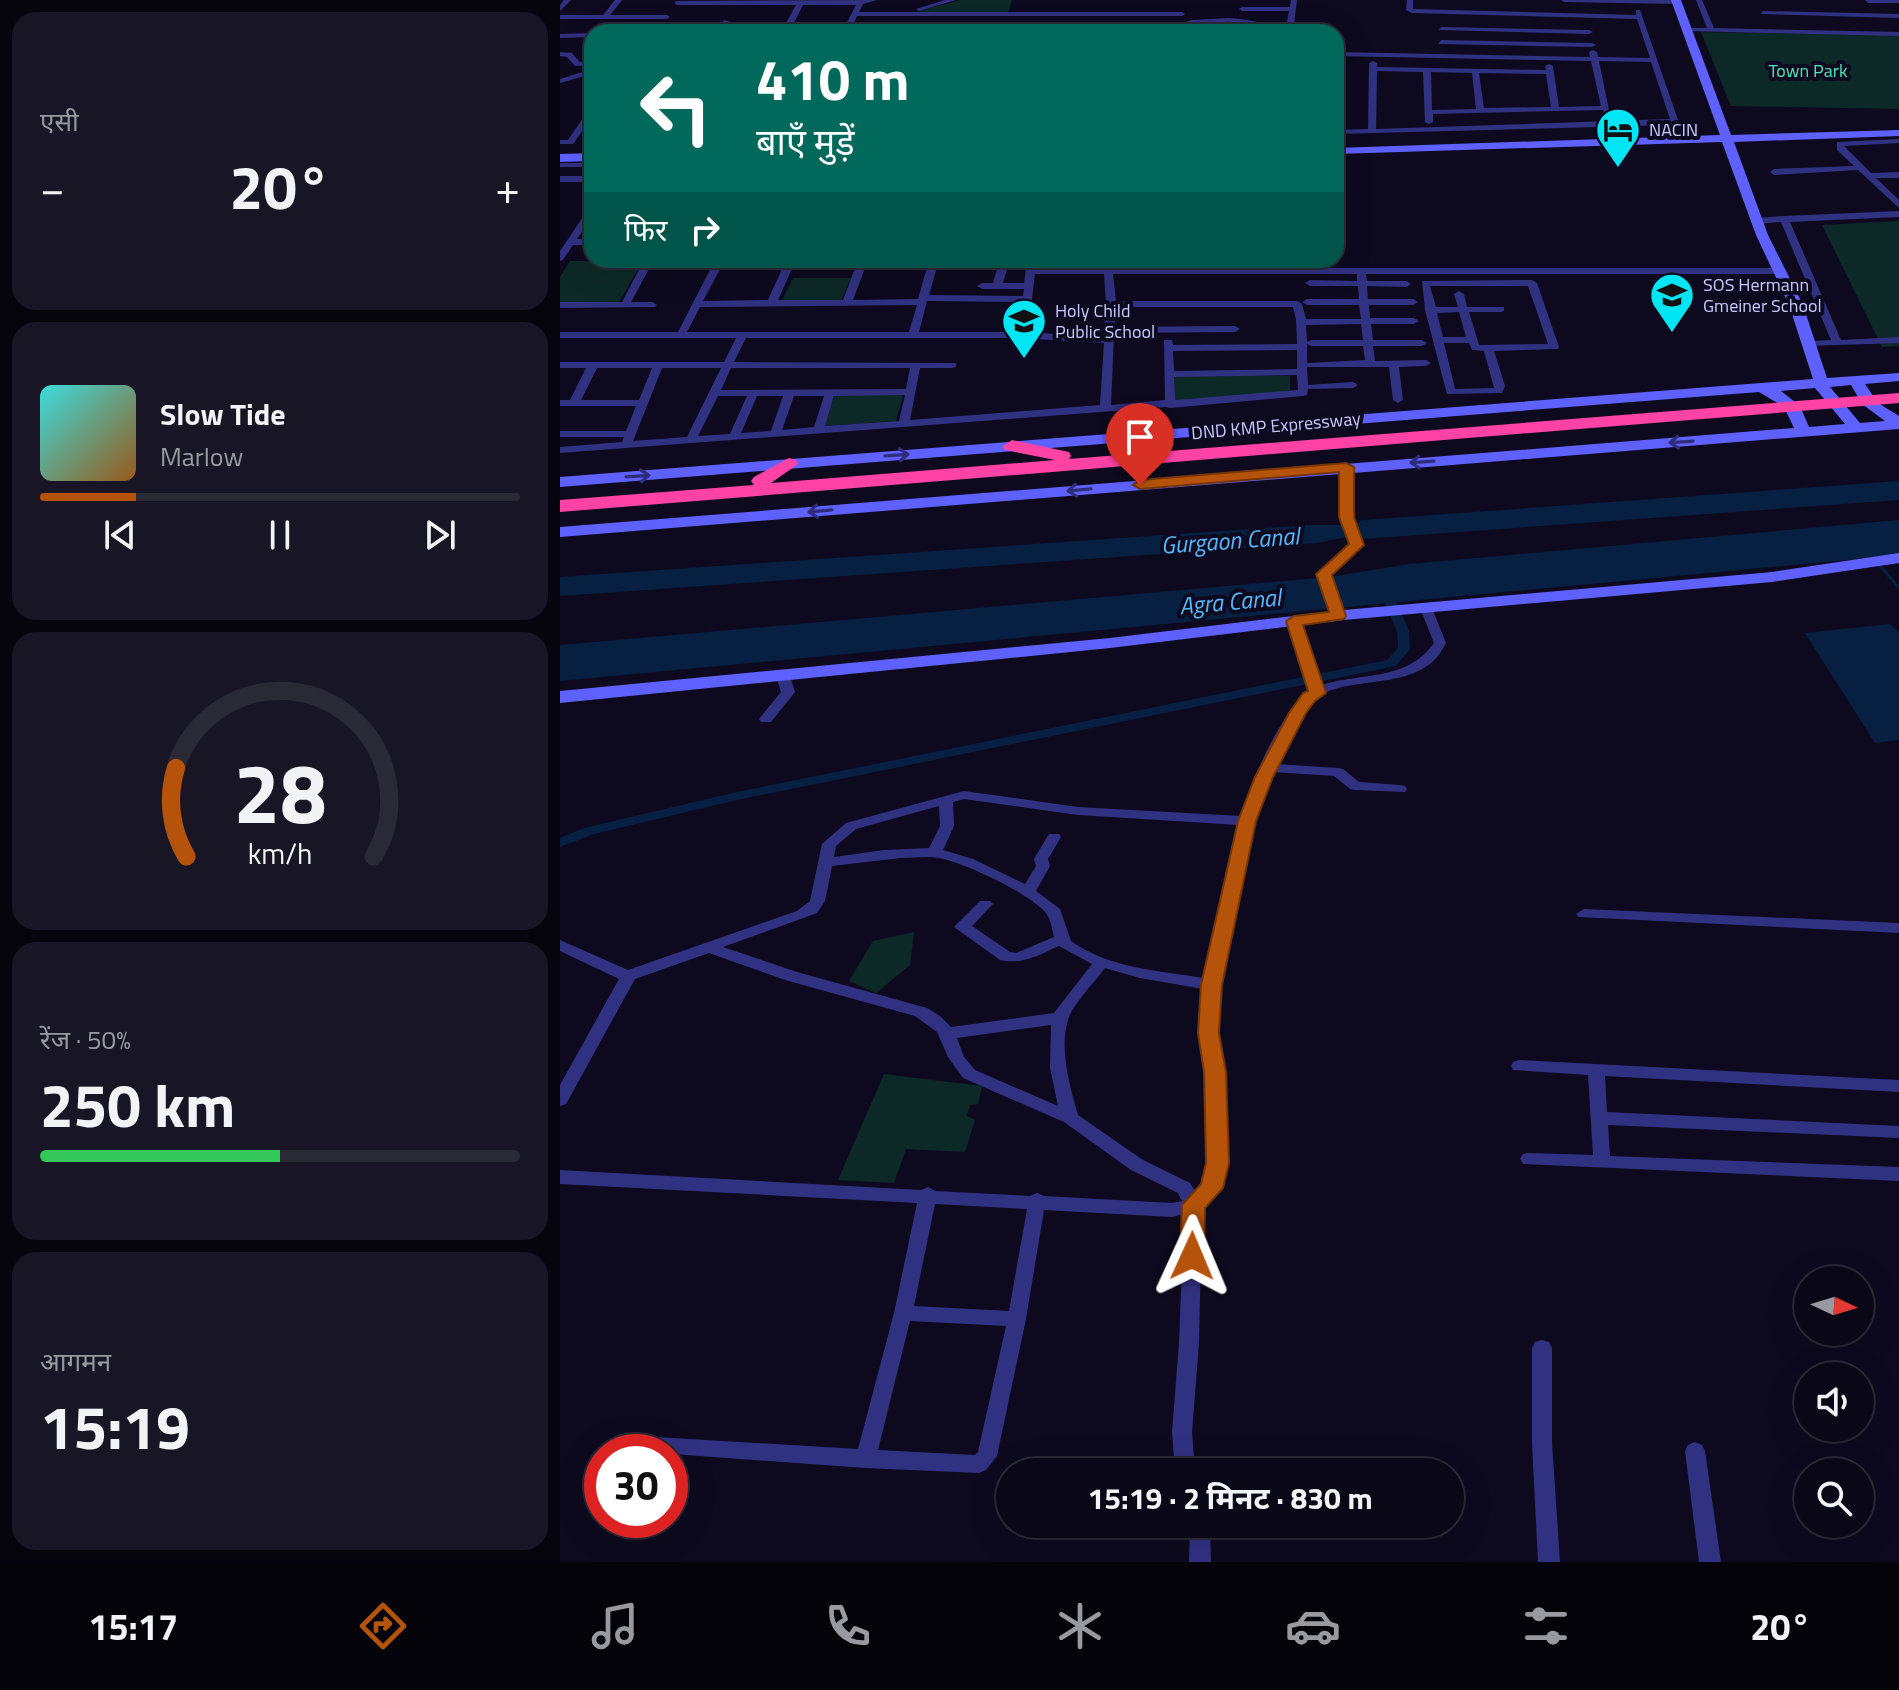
<!DOCTYPE html>
<html lang="hi">
<head>
<meta charset="utf-8">
<style>
  :root { --surface:#0a0817; --page:#181624; --text:#f1f3f6; --muted:#999aa1; --line:#2a2936; --accent:#b45309 }
  body { margin:0; font-family:"Titillium Web","Noto Sans Devanagari",sans-serif; background:var(--page); color:var(--text); height:100vh; display:flex; flex-direction:column; font-size:30px; white-space:nowrap }
  * { box-sizing:border-box; margin:0 }
  p { font-size:26px; color:var(--muted) }
  .icon { flex:none; width:44px; height:44px; fill:none; stroke:currentColor; stroke-width:2; stroke-linecap:round; stroke-linejoin:round }
  .map { position:relative; flex:1; overflow:hidden }
  .drawer { display:flex; flex-direction:column; gap:12px; padding:12px; background:#06040d; width:560px }
  .drawer>* { flex:none }
  .guide { position:absolute; left:24px; top:24px; width:760px; height:244px; border-radius:24px; box-shadow:0 8px 32px #0002,0 0 0 2px var(--line); background:#00695c; color:#fff; overflow:hidden }
  .needle { width:52px; rotate:94deg }
  .buttons { position:absolute; left:1234px; top:1266px; display:grid; gap:16px }
  .buttons a { display:grid; place-items:center; width:80px; height:80px; border-radius:50%; background:var(--surface); box-shadow:0 8px 32px #0002,0 0 0 2px var(--line); font-size:40px }
  .speed { position:absolute; left:24px; top:1434px; display:flex; gap:16px; font-size:40px; font-weight:700; text-align:center }
  .speed>* { display:grid; place-content:center; width:104px; height:104px; border-radius:50%; background:var(--surface); box-shadow:0 8px 32px #0002,0 0 0 2px var(--line); line-height:1 }
  .speed .limit { border:12px solid #d22; background:#fff; color:#111 }
  .pin { position:absolute; display:grid; place-items:center; width:68px; height:68px; color:#fff; margin:-82px -34px; border-radius:50% 50% 50% 0; rotate:-45deg; box-shadow:0 0 8px #0007 }
  .pin .icon { rotate:45deg }
  .me { position:absolute; width:88px; margin:-44px; rotate:1deg; stroke-linejoin:round; filter:drop-shadow(0 0 6px #0008) }
  .turn { display:flex; align-items:center; gap:28px; height:168px; padding:0 40px; font-size:36px }
  .turn .icon { width:104px; height:104px; stroke-width:2.5 }
  .turn b { display:block; font-size:56px; line-height:68px }
  .then { display:flex; align-items:center; height:76px; padding:0 40px; background:#0003; gap:16px; font-size:30px }
  .big { font-size:60px; font-weight:700; line-height:1.1 }
  .drawer .card { flex:1; display:flex; flex-direction:column; justify-content:center; gap:12px; min-width:0; padding:0 28px; border-radius:24px; background:var(--page) }
  .drawer .dial { align-items:center; gap:0 }
  .dial svg { height:208px; overflow:visible; fill:none; stroke:var(--line); stroke-width:7; stroke-linecap:round; text-anchor:middle }
  .dial text { fill:var(--text); stroke:none }
  .song { display:flex; align-items:center; gap:24px }
  .cover { width:96px; height:96px; border-radius:12px; background:linear-gradient(135deg,hsl(180 70% 55%),hsl(30 70% 35%)) }
  .played { height:8px; border-radius:4px; background:linear-gradient(90deg,var(--accent) 20%,var(--line) 20%) }
  .keys { display:flex; justify-content:space-around; direction:ltr }
  .heat { display:flex; justify-content:space-between; align-items:center; font-size:44px; direction:ltr }
  .charge { height:12px; border-radius:6px; background:linear-gradient(90deg,#34c759 50%,var(--line) 0) }
  .trip { position:absolute; left:436px; top:1458px; width:468px; height:80px; border-radius:40px; background:var(--surface); box-shadow:0 8px 32px #0002,0 0 0 2px var(--line); font-weight:700; line-height:80px; text-align:center }
  .tab-bar { display:flex; height:128px; justify-content:space-around; align-items:center; background:#040309; color:var(--muted) }
  .tab-bar .icon { width:56px; height:56px }
  .tab-bar .selected { color:var(--accent) }
  .tab-bar b { font-size:36px; color:var(--text) }
  main { display:flex; flex:1; min-height:0 }
  .map>svg:first-child { display:block }
  .green { fill:#0d2927 }
  .water { fill:#071f41 }
  .lines { fill:none; stroke-linecap:round; stroke-linejoin:round }
  .stream { stroke:#071f41; stroke-width:3 }
  .canal { fill:#071f41; fill-rule:evenodd }
  .street { fill:#313182; fill-rule:evenodd }
  .secondary { fill:#5f61ff; fill-rule:evenodd }
  .highway { fill:#ff43a5; fill-rule:evenodd }
  .oneway { stroke:#2e2d79 }
  .route { fill:#b45309; stroke:#753606; stroke-width:2 }
  .labels { text-anchor:middle; stroke-width:8; stroke-linejoin:round; paint-order:stroke }
  .far-park-label { font-size:18px; fill:#4ae9ba; stroke:#0d0a1f }
  .far-poi-label { font-size:18px; fill:#ccc8ff; stroke:#0d0a1f; text-anchor:start }
  .far-street-label { font-size:18px; fill:#ccc8ff; stroke:#0d0a1f }
  .water-label { font-size:24px; font-style:italic; fill:#56b8ff; stroke:#0d0a1f }
</style>
</head>
<body>
<main>
<section class="drawer">
<div class="card"><p>एसी</p>
<div class="heat"><a>−</a><b class="big">20°</b><a>+</a></div>
</div>
<div class="card">
<div class="song"><i class="cover"></i><div><b>Slow Tide</b><p>Marlow</p></div></div>
<div class="played"></div>
<div class="keys"><svg class="icon" aria-label="previous" viewBox="0 0 24 24"><path d="M18 5L8 12l10 7zM5 5v14"/></svg><svg class="icon" aria-label="pause" viewBox="0 0 24 24"><path d="M8 5v14M16 5v14"/></svg><svg class="icon" aria-label="next" viewBox="0 0 24 24"><path d="M6 5l10 7-10 7zM19 5v14"/></svg></div>
</div>
<div class="card dial"><svg viewBox="0 0 100 80">
<path d="M14 69A42 42 0 1 1 86 69"/>
<path d="M14 69A42 42 0 0 1 10 35" stroke="#b45309"/>
<text x="50" y="56" font-size="32" font-weight="700">28</text>
<text x="50" y="72" font-size="11">km/h</text>
</svg></div>
<div class="card"><p>रेंज · 50%</p><b class="big">250 km</b><div class="charge"></div></div>
<div class="card"><p>आगमन</p><b class="big">15:19</b></div>
</section>
<div class="map">
<svg width="1339" height="1562" viewBox="0 0 1339 1562">
  <rect width="100%" height="100%" fill="#0d0a1f"/>
  <!-- green -->
  <g class="green">
    <path d="M400,0H452L448,13H352Z"/>
    <path d="M1141,32L1339,35V109L1171,106Z"/>
    <path d="M1339,221V346L1322,347L1262,225Z"/>
    <path d="M10,261H83L59,302L0,303V277Z"/>
    <path d="M233,278H291L281,301H222Z"/>
    <path d="M614,375L730,376V392L614,400Z"/>
    <path d="M275,395H343L336,421L264,426Z"/>
    <path d="M354,932L350,965L316,993L289,981L313,941Z"/>
    <path d="M324,1074L422,1086L418,1104L410,1105L407,1116L415,1120L405,1152L346,1149L334,1183L278,1180Z"/>
  </g>
  <!-- water -->
  <g class="water">
    <path d="M1339,481V500L803,539L801,534L757,543L0,596V577L748,525H794L803,520Z"/>
    <path d="M1339,520V555L0,681V645L770,577L849,564Z"/>
    <path d="M1329,624L1339,632V740L1315,743L1245,633Z"/>
  </g>
  <g class="lines">
    <!-- stream -->
    <path class="stream" d="M1318,563L1339,588"/>
    <!-- canal -->
    <path class="canal" d="M825,585L831,589L849,631L850,649L836,666L177,800L34,834L0,847V838L24,828L177,792L827,660L838,648L837,631L819,589Z"/>
    <!-- street -->
    <g class="street">
      <path d="M4,0H11L0,11V5Z"/>
      <path d="M55,0H62L50,15H107L110,17L107,19H0V15H43Z"/>
      <path d="M317,0L303,4L299,12H622L625,14L622,16H297L290,32H282L296,5H243L229,32H221L236,5H117L114,3L117,1Z"/>
      <path d="M385,0H396L359,11L356,9Z"/>
      <path d="M731,0H737L733,32H725L729,11H682L679,9L682,7H730Z"/>
      <path d="M847,0H853V9L1076,15V10H1080L1118,120L1110,125L776,134V130L808,129L809,63L813,61L817,63V67L986,70L985,66L989,64L993,66L999,107L1041,106L1031,61L776,56V52L1030,57L1029,52L1033,50L1037,52L1038,57L1090,58L1077,19L852,13L846,10ZM1039,61L1091,62L1110,119L816,129L817,71L863,72L865,122L869,124L873,122V114L1043,110L1044,115H1050ZM871,72L912,73L916,109L872,110ZM919,73L986,74L991,107L924,108Z"/>
      <path d="M1001,0H1117L1120,2L1117,4L1004,2Z"/>
      <path d="M1136,0H1142L1154,28L1339,32V36L1125,31L1127,28H1147Z"/>
      <path d="M1305,0H1339V3H1308Z"/>
      <path d="M1203,11L1339,14V18L1201,14Z"/>
      <path d="M669,18C686,19 702,21 716,32C706,32 700,26 690,24C668,19 644,23 622,26L619,24L632,20Z"/>
      <path d="M164,20L197,31L199,32H188L162,23Z"/>
      <path d="M881,27L1029,30L1033,32L1029,34L879,30Z"/>
      <path d="M32,33V37L0,38V34Z"/>
      <path d="M881,40L1032,43L1036,45L1032,47L878,44Z"/>
      <path d="M0,52L12,53L20,62L32,61V65L15,66L7,57L0,56Z"/>
      <path d="M29,70H32V74L0,83V79Z"/>
      <path d="M29,109H32V117L13,144H0V140H8Z"/>
      <path d="M1339,139V143L1284,146L1311,173L1339,172V178H1316L1339,200V208L1298,170L1214,175L1210,172L1214,169L1294,166L1277,150V142Z"/>
      <rect x="0" y="163" width="32" height="4"/>
      <rect x="0" y="176" width="32" height="6"/>
      <path d="M32,207V217L17,239H32V245H13L3,260L0,261V251L29,208Z"/>
      <path d="M1339,211V217L1230,222L1281,340L1339,337V343L1246,346L1245,344L1250,341L1271,340L1221,222L1198,224L1194,221L1198,218L1224,216Z"/>
      <path d="M84,260H94L71,302H92L97,305L95,307L0,308V302H62Z"/>
      <path d="M155,260H165L143,301L208,300L226,260H236L218,300H283L298,260H308L293,300L358,299L369,260H379L369,295L463,296L464,289H422L417,286L422,283H433L437,269L442,266L447,269L443,283H464L467,260H477L476,268H1222L1227,271L1222,274H806L807,281H846L851,284L846,287L807,286L808,299H853L858,302L853,305H809L810,318H854L859,321L854,324H811L813,340H862L867,343L862,346H813L815,361L866,360L871,363L866,366L839,367L843,400L838,403L833,400L829,367H747L748,385L793,382L798,385L793,388L748,389L747,395L743,396L610,408L606,407L0,453V447L62,442L64,437H0V431H66L76,406H0V400H10L26,368H0V362H164L176,338H0V332H118ZM475,274H544L546,304L544,337L463,332L472,299ZM553,274H797V281L750,280L745,283L750,286H798L799,299H747L742,302L747,305H799L801,319H746L742,304L737,301H556ZM367,301L461,302L453,332H359ZM357,305L349,332H127L140,307ZM556,307H733L736,319L737,344L613,345L612,340H604L605,400L551,405L554,333L675,332L680,329L675,326L555,327ZM801,324L803,340H751L747,342L746,325ZM186,338H457L544,343L540,405L350,420L360,368H392L396,367V363L174,362ZM747,344L751,346H803L805,360L747,363ZM737,350V369L614,371L613,351ZM37,368H92L79,400H21ZM102,368H161L127,437L73,441ZM171,368H350L346,389L161,390ZM737,375L738,390L615,400L614,377ZM345,395L339,421L265,426L274,396ZM158,396H187L170,434L138,436ZM197,396H223L211,431L181,433ZM234,396H264L254,427L222,430Z"/>
      <path d="M972,280L977,283L999,347L998,349L934,351L945,386L942,393L887,394L865,310L862,281ZM870,286H968L988,344L919,345L909,312H941L944,311V307H907L904,294L899,291L894,294L898,307H876ZM899,312L906,337H883L877,313ZM884,343H909L912,350L924,351L934,388L895,389Z"/>
      <path d="M786,464L792,467L793,517L803,545L770,575L784,616L778,620L772,616L758,574L791,544L781,517L780,467Z"/>
      <path d="M866,604L872,608L886,643C882,650 878,658 871,663C837,691 778,674 749,704C734,720 725,745 716,764L778,768L783,769L799,782L840,785L845,786L847,789L845,792L795,790L790,789L774,776L712,772C704,791 697,810 692,830C687,850 686,870 681,890C671,934 656,976 656,1021C656,1074 692,1170 642,1208L639,1343L632,1432L635,1472H615L612,1432L619,1343L624,1214L612,1217L484,1210L466,1319L437,1456L426,1470L419,1473L305,1468L72,1451L69,1445L72,1439L79,1436L298,1449L334,1313L357,1203L0,1184V1170L361,1190L368,1187L375,1191L470,1196L477,1193L484,1196L612,1203L622,1201L618,1193L571,1170L504,1122L403,1078L388,1057L377,1032L355,1016L225,980L149,953L75,979L6,1104L0,1106V1085L59,979L0,951V940L68,970L237,911L250,901L262,844L286,823L404,791L518,807L681,816C694,777 717,716 751,690L728,621L730,618H738L740,621L762,685C802,672 846,682 874,643L860,608ZM404,799L518,815L679,825L668,884L644,978C600,971 548,968 511,941L500,909L476,891L490,866L488,859L501,837L499,834H489L474,859L476,866L465,884L413,859L383,850L394,826L393,802ZM379,806L380,826L369,848L324,850L274,857L276,846L296,829ZM341,858C354,858 367,856 379,858C403,862 471,894 486,913C491,920 492,929 494,937L456,953L450,952L412,926L430,907L433,904L430,901H420L394,927L440,960C462,965 479,955 499,946L532,964L494,1013L391,1027L380,1016L367,1008L237,972L163,947L257,913L265,901L272,866ZM545,968L580,978L643,989C641,1001 639,1014 640,1027C642,1068 666,1161 636,1193L630,1183L583,1160L518,1115C510,1087 499,1049 508,1020C512,1005 535,982 545,968ZM491,1025L490,1068L498,1106L415,1070L404,1057L397,1038ZM375,1204L467,1209L449,1311L354,1306ZM350,1321L446,1326L418,1452L415,1455L318,1450Z"/>
      <path d="M223,672L230,676L235,692L211,722H201L199,719L221,692L216,676Z"/>
      <path d="M1024,909L1339,923V933L1019,917L1016,914Z"/>
      <path d="M959,1060L1339,1080V1092L1045,1076L1047,1112L1339,1126V1138L1048,1125L1050,1156L1339,1167V1181L963,1164L960,1159L963,1154L969,1153L1033,1155L1028,1075L953,1070L951,1066L953,1062Z"/>
      <path d="M982,1340L989,1342L992,1348V1443L1000,1562H978L972,1443V1348L975,1342Z"/>
      <path d="M1135,1442L1142,1445L1145,1451L1161,1562H1139L1125,1451L1128,1445Z"/>
      <path d="M630,1524H650L651,1562H629Z"/>
    </g>
    <!-- secondary -->
    <g class="secondary">
      <path d="M1111,0H1121L1171,135L1339,130V136L1174,142L1208,235L1243,305L1267,378L1339,373V381L1305,384L1318,403L1339,416V429L0,537V527L1234,428L1224,407L1199,392L0,487V477L1253,379L1229,305L1196,235L1162,142L776,154V148L1160,135ZM1291,385L1302,404L1325,421L1300,423L1270,387ZM1255,388L1285,424L1249,427L1240,406L1221,391Z"/>
      <path d="M32,153V161L0,162V154Z"/>
      <path d="M1339,553V563L1212,582L784,620L550,648L0,703V691L550,638L784,610L1212,572Z"/>
    </g>
    <!-- highway -->
    <path class="highway" d="M1339,393V403L0,512V500L194,485L191,481L194,477L229,458L236,460L238,464L211,483L495,460L445,450L443,446L452,440L509,452L511,456L509,459Z"/>
  </g>
  <!-- one-way arrows -->
  <defs><path id="oneway-shaft" d="M-6 0H5M1.5-3L5.5 0L1.5 3" fill="none" stroke-width="1.6" stroke-linecap="round" stroke-linejoin="round" transform="scale(2)"/></defs>
  <g class="oneway">
    <use href="#oneway-shaft" transform="translate(1121 442) rotate(176)"/>
    <use href="#oneway-shaft" transform="translate(337 455) rotate(-4)"/>
    <use href="#oneway-shaft" transform="translate(862 462) rotate(176)"/>
    <use href="#oneway-shaft" transform="translate(78 476) rotate(-4)"/>
    <use href="#oneway-shaft" transform="translate(519 490) rotate(175)"/>
    <use href="#oneway-shaft" transform="translate(260 511) rotate(175)"/>
  </g>
  <!-- route -->
  <path class="route" d="M786,463L794,467V517L804,545L772,575L786,616L784,619L743,625L766,693L755,701L746,713L713,777L696,821L662,985L659,1033L666,1072L669,1163L663,1188L645,1208L644,1256L641,1263L632,1266L624,1263L620,1256L622,1205L641,1184L646,1163L644,1072L638,1033L641,985L678,821L695,777L729,713L743,693L748,691L726,621L734,616L769,612L756,574L789,544L779,517V472L580,489L573,485L580,480Z"/>
  <!-- icons -->
  <defs>
    <g id="hotel-pin" transform="scale(2.3)"><path d="M0 17L-7.5 6A9.5 9.5 0 1 1 7.5 6Z" fill="#00e5f3" stroke="#0d0a1f"/><path d="M-6-4.5h1.5V1H6V5H4.5V3h-9V5H-6ZM-4 0a1.8 1.8 0 1 1 3.6 0ZM.5 0V-2.5h3Q6-2.5 6 0Z" fill="#111"/></g>
    <g id="school-pin" transform="scale(2.3)"><path d="M0 17L-7.5 6A9.5 9.5 0 1 1 7.5 6Z" fill="#00e5f3" stroke="#0d0a1f"/><path d="M0-5L7-2L0 1L-7-2ZM-4 1L0 2.5L4 1V4Q0 6-4 4Z" fill="#111"/></g>
  </defs>
  <g fill-rule="evenodd">
    <use href="#hotel-pin" x="1058" y="130"/>
    <use href="#school-pin" x="1112" y="295"/>
    <use href="#school-pin" x="464" y="321"/>
  </g>
  <g class="labels">
    <!-- far-park labels -->
    <g class="far-park-label">
      <text x="1248" y="77">Town Park</text>
    </g>
    <!-- far-poi labels -->
    <g class="far-poi-label">
      <text x="1089" y="136">NACIN</text>
      <text x="1143" y="291">SOS Hermann<tspan x="1143" dy="21">Gmeiner School</tspan></text>
      <text x="495" y="317">Holy Child<tspan x="495" dy="21">Public School</tspan></text>
    </g>
    <!-- far-street labels -->
    <g class="far-street-label">
      <text transform="translate(716 426) rotate(-5)" y="6">DND KMP Expressway</text>
    </g>
    <!-- water labels -->
    <g class="water-label">
      <text transform="translate(670 541) rotate(-4)" y="8">Gurgaon Canal</text>
      <text transform="translate(670 602) rotate(-5)" y="8">Agra Canal</text>
    </g>
  </g>
</svg>
<div class="buttons">
<a><svg class="needle" viewBox="-14 -14 28 28"><path d="M0-13l5 13h-10z" fill="#e53935"/><path d="M0 13l5-13h-10z" fill="#999aa1"/></svg></a>
<a><svg class="icon" aria-label="sound" viewBox="0 0 24 24"><path d="M4 9h4l5-4v14l-5-4H4zM17 9q2 3 0 6"/></svg></a>
<a><svg class="icon" aria-label="search" viewBox="0 0 24 24"><circle cx="10" cy="10" r="6"/><path d="M15 15l6 6"/></svg></a>
</div>
<div class="speed"><div class="limit">30</div></div>
<div class="pin" style="left:580px;top:485px;background:#d93025"><svg class="icon" aria-label="arrive" viewBox="0 0 24 24"><path d="M6 21V4h12l-3 4 3 4H6"/></svg></div>
<svg class="me" style="left:632px;top:1256px" viewBox="-20 -20 40 40"><path d="M0-17L14 15 0 8-14 15z" fill="#b45309" stroke="#fff" stroke-width="4"/></svg>
<div class="trip">15:19 · 2 मिनट · 830 m</div>
<div class="guide">
<div class="turn"><svg class="icon" aria-label="left" viewBox="0 0 24 24"><path d="M17 20v-9H6M10 6l-5 5 5 5"/></svg><div><b>410 m</b>बाएँ मुड़ें</div></div>
<div class="then">फिर<svg class="icon" aria-label="right" viewBox="0 0 24 24"><path d="M7 20v-9h11M14 6l5 5-5 5"/></svg></div>
</div>
</div>
</main>
<nav class="tab-bar">
<b>15:17</b>
<svg class="icon selected" aria-label="directions" viewBox="0 0 24 24"><path d="M12 3l9 9-9 9-9-9zM9 14v-3h6M13 9l2 2-2 2"/></svg>
<svg class="icon" aria-label="music" viewBox="0 0 24 24"><path d="M9 18V5l10-2v13"/><circle cx="6" cy="18" r="3"/><circle cx="16" cy="16" r="3"/></svg>
<svg class="icon" aria-label="phone" viewBox="0 0 24 24"><path d="M5 4h4l2 5-3 2q2 4 5 5l2-3 5 2v4C11 20 4 13 5 4z"/></svg>
<svg class="icon" aria-label="climate" viewBox="0 0 24 24"><path d="M12 3v18M4 7l16 10M4 17L20 7"/></svg>
<svg class="icon" aria-label="car" viewBox="0 0 24 24"><path d="M5 17H2v-5l4-1 3-4h7l3 4 3 1v5h-3M9 17h6M6 11h13"/><circle cx="7" cy="17" r="2"/><circle cx="17" cy="17" r="2"/></svg>
<svg class="icon" aria-label="filters" viewBox="0 0 24 24"><path d="M4 7h16M4 17h16"/><circle cx="9" cy="7" r="2"/><circle cx="15" cy="17" r="2"/></svg>
<b>20°</b>
</nav>
</body>
</html>
